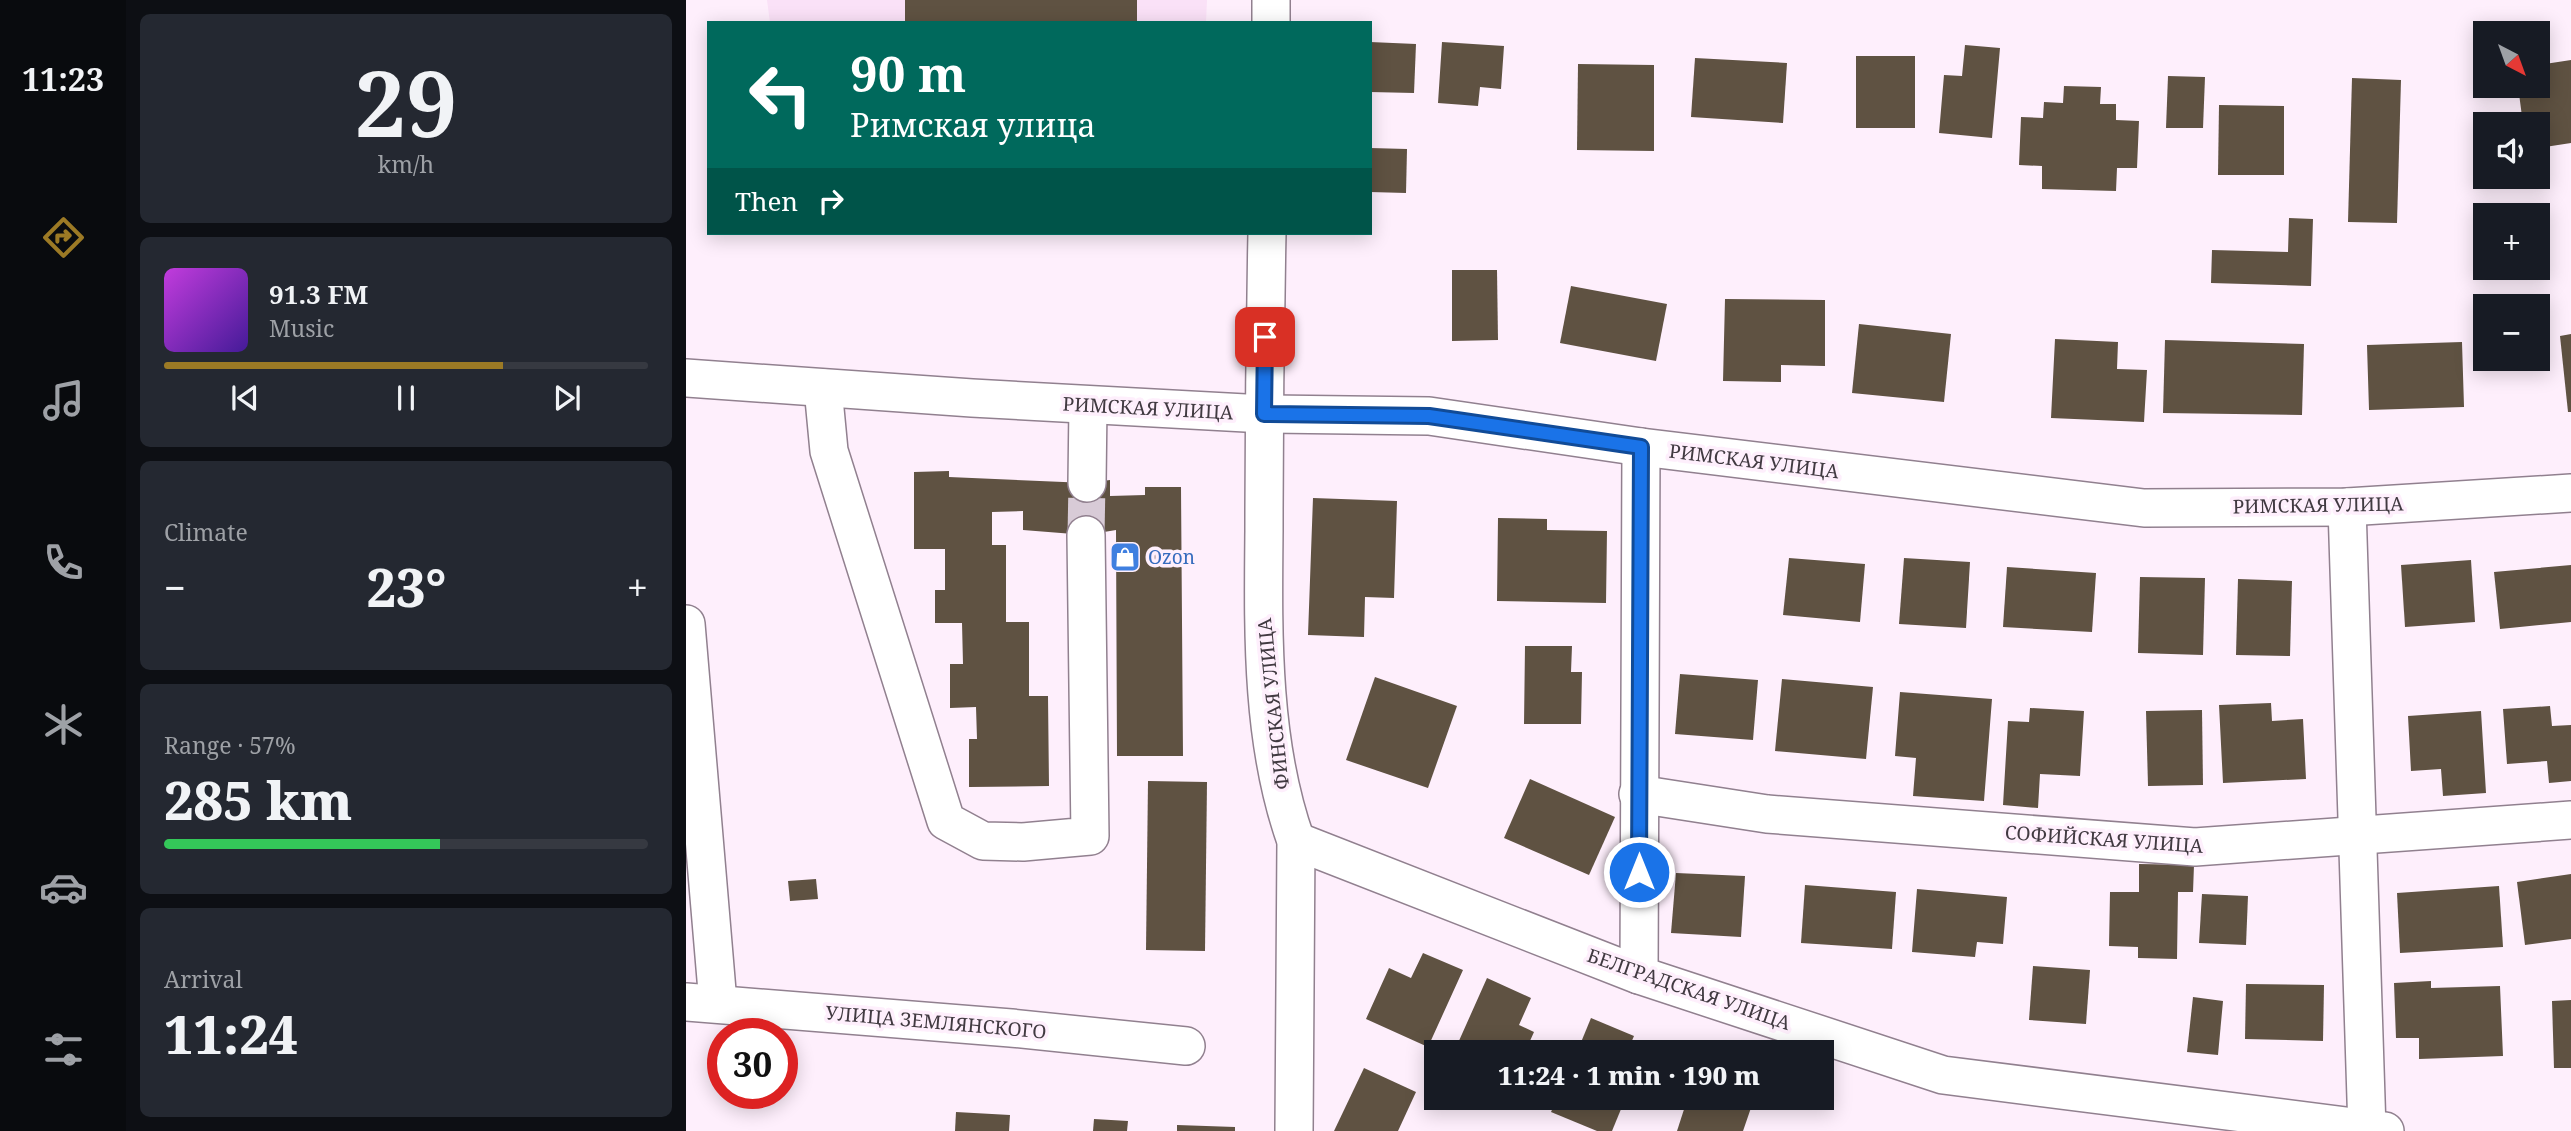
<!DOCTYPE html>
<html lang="en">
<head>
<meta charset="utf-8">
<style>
  :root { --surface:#171b24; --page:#242831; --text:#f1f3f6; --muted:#9ea1a6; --line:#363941; --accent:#9c7a25 }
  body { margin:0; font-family:"Noto Serif",serif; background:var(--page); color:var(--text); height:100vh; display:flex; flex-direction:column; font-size:26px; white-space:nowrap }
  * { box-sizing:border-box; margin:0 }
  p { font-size:23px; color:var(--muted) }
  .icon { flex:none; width:38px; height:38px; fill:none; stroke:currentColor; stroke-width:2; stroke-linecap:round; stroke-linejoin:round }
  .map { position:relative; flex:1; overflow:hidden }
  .panel { display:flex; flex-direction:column; gap:14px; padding:14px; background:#0d0f14; width:560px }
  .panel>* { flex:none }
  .banner { position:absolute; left:21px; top:21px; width:665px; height:214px; border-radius:0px; box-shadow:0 4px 18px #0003; background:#00695c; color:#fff; overflow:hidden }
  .needle { width:46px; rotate:139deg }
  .buttons { position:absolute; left:1787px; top:21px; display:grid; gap:14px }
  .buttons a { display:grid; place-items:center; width:77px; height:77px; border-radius:0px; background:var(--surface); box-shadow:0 4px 18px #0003; font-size:35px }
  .speed { position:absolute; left:21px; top:1018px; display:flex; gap:14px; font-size:35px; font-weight:700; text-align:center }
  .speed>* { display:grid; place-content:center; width:91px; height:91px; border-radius:50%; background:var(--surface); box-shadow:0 4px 18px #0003; line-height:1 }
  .speed .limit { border:10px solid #d22; background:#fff; color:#111 }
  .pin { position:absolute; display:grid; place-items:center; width:60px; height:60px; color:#fff; margin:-30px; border-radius:14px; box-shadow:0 4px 10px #0006 }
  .me { position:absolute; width:77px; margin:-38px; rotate:0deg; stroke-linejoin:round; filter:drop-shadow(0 0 5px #0008) }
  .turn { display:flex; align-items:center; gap:24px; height:147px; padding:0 28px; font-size:32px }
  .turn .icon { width:91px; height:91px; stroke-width:2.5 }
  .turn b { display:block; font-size:49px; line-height:60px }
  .then { display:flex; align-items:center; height:66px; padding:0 28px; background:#0003; gap:14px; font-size:26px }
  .big { font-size:52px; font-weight:800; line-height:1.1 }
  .panel .widget { flex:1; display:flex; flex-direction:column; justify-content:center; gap:10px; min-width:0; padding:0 24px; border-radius:10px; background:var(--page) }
  .panel .dial { align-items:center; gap:0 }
  .dial b { font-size:91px; line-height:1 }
  .song { display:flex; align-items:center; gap:21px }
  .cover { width:84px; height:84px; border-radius:10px; background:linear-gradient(135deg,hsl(290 70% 55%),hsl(260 70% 35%)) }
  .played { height:7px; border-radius:4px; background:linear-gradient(90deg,var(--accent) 70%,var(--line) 70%) }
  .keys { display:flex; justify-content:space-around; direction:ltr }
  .heat { display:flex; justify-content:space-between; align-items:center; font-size:38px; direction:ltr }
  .charge { height:10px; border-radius:5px; background:linear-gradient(90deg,#34c759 57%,var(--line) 0) }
  .trip { position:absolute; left:738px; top:1040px; width:410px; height:70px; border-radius:0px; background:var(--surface); box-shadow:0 4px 18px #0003; font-weight:800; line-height:70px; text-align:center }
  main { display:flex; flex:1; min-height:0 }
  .dock { display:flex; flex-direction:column; width:126px; justify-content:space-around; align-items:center; background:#090b0e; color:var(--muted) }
  .dock .icon { width:49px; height:49px }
  .dock .selected { color:var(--accent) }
  .dock b { font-size:32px; color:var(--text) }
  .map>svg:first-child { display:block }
  .built { fill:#fae1f7 }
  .building { fill:#5f5242 }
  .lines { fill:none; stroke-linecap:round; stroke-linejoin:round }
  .minor-tunnel { stroke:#d8cbd7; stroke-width:37; stroke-dasharray:37 18; stroke-linecap:butt }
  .minor-casing { stroke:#91808f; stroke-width:40 }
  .minor { stroke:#fff; stroke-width:37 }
  .route-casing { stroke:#114b97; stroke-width:18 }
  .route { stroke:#1a73e8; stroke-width:12 }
  .labels { text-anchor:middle; stroke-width:7; stroke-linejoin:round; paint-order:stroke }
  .street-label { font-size:19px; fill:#413a41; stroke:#feeffc }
  .shop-label { font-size:19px; fill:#366cbe; stroke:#feeffc; text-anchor:start }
</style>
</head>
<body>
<main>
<nav class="dock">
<b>11:23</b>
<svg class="icon selected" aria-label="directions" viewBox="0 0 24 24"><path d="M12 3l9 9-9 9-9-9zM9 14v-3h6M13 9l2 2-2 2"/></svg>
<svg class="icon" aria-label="music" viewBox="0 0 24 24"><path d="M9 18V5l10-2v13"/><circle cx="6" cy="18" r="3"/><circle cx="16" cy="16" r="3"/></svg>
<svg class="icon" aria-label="phone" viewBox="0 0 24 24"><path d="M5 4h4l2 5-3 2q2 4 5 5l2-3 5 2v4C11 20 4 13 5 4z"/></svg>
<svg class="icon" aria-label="climate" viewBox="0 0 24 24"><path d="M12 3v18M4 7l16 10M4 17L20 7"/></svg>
<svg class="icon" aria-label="car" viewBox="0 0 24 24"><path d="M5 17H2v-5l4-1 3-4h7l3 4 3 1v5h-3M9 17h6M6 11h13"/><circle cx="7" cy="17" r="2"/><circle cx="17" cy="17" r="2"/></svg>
<svg class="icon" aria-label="filters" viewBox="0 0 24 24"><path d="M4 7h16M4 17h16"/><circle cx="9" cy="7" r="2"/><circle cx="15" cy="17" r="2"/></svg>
</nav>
<section class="panel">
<div class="widget dial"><b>29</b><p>km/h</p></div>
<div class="widget">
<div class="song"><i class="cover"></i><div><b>91.3 FM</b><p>Music</p></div></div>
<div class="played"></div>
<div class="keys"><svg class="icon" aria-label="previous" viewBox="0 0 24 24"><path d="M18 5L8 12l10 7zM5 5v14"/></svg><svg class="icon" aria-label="pause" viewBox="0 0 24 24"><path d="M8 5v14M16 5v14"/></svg><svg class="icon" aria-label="next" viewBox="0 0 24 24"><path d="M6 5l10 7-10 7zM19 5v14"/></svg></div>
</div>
<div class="widget"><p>Climate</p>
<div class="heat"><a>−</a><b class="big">23°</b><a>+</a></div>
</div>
<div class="widget"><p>Range · 57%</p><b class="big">285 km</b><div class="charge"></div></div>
<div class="widget"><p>Arrival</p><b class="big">11:24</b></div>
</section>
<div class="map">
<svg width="1885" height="1131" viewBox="0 0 1885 1131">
  <rect width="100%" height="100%" fill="#feeffc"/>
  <!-- built -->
  <path class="built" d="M81,0H521L520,23H84Z"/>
  <!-- building -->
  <g class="building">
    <rect x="219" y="0" width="232" height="23"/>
    <path d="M684,42L730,44L728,93L684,92Z"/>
    <path d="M756,42L818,46L815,89L794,87L792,106L752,103Z"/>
    <path d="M1279,45L1314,48L1306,138L1253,133L1258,75L1276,76Z"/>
    <rect x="1170" y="56" width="59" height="72"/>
    <path d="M1009,58L1101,63L1097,123L1005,117Z"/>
    <path d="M1885,60V143L1852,148V124H1837L1832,86H1852V65Z"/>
    <path d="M892,64L968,65V151L891,150Z"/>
    <path d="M1482,76L1519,77L1517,128H1480Z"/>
    <path d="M1666,78L1715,80L1711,223L1662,222Z"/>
    <path d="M1378,86L1415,87L1414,104H1430V120L1453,121L1451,168H1431L1430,191L1356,189V166L1333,165L1335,117L1357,118L1358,102L1377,103Z"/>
    <path d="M1533,105L1598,106V175H1532Z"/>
    <path d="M684,148L721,149L720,193L684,192Z"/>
    <path d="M1603,218L1627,219L1625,286L1525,283L1526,250L1602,252Z"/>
    <path d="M766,270H811L812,340L766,341Z"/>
    <path d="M885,286L981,304L970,361L874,343Z"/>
    <path d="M1039,299L1139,300V366L1095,365V382L1037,381Z"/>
    <path d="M1173,324L1265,334L1258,402L1166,393Z"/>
    <path d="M1885,334V412H1882L1874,336Z"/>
    <path d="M1369,339L1432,342L1431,369L1461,370L1458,422L1365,418Z"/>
    <path d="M1479,340L1618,344L1616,415L1477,413Z"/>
    <path d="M1776,342L1778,407L1683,410L1681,345Z"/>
    <path d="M263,471V477L401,483L424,480V496L459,495V487H495L497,756H431L430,530L400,535L337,530V511L306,512V545H320V622H343V696H362L363,786L283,787V739H291L290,707L264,708V664H277L276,623H249V590H259V549H228V472Z"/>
    <path d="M627,498L711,501L708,598L679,597L678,637L622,635Z"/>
    <path d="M812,518L861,519V530L921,531L920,603L811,601Z"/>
    <path d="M1103,558L1179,564L1174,622L1097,615Z"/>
    <path d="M1218,558L1284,562L1280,628L1213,624Z"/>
    <path d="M1785,560L1789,622L1719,627L1715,565Z"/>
    <path d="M1885,565V622L1814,629L1808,572Z"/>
    <path d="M1321,567L1410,573L1406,632L1317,627Z"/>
    <path d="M1454,577L1519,578L1517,655L1452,653Z"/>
    <path d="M1552,579L1606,581L1604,656L1550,655Z"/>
    <path d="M839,646H886L885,672H896L895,724H838Z"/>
    <path d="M994,674L1072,680L1067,740L989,734Z"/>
    <path d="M689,677L771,706L742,788L660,760Z"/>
    <path d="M1096,679L1187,687L1180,759L1089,751Z"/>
    <path d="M1214,692L1306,699L1298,801L1227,796L1230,758L1209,756Z"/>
    <path d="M1585,703L1586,721L1617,719L1620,779L1537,783L1533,705Z"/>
    <path d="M1864,706L1866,726L1885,725V781L1863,783L1861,761L1821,764L1817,709Z"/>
    <path d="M1344,708L1398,711L1394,776L1354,774L1352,808L1317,805L1322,721L1343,722Z"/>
    <path d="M1516,710L1517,785L1462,786L1460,711Z"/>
    <path d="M1795,711L1800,793L1757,796L1755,769L1725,771L1722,716Z"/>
    <path d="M844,779L929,817L903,875L818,838Z"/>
    <path d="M462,781L521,782L519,951L460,950Z"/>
    <path d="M1453,864L1508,865L1507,892H1492L1491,959L1452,958V947L1423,946L1424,892H1453Z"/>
    <path d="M990,873L1059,876L1055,937L985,933Z"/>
    <path d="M1885,874V939L1839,945L1831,882Z"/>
    <path d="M130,879L132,899L104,901L102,881Z"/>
    <path d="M1119,885L1210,892L1206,949L1115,943Z"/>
    <path d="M1813,886L1817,947L1714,953L1711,893Z"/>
    <path d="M1231,889L1321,897L1317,944L1291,942L1289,957L1226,952Z"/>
    <path d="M1516,894L1562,896L1560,945L1513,943Z"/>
    <path d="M737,953L777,970L742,1047L680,1019L703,968L725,978Z"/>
    <path d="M1347,966L1404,970L1400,1024L1343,1020Z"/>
    <path d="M801,978L845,998L833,1025L848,1032L839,1052H768Z"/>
    <path d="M1745,981V988L1814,986L1817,1056L1733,1059V1038H1710L1708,983Z"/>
    <path d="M1560,984L1638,985L1637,1041L1559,1039Z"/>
    <path d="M1507,997L1537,1001L1532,1055L1501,1052Z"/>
    <path d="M1885,1000V1068H1868L1866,1001Z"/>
    <path d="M905,1018L948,1036L941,1052H891Z"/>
    <path d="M678,1068L730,1092L712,1131H648Z"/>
    <path d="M872,1097H940L926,1131H911L865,1112Z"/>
    <path d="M1002,1097H1053L1067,1102L1057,1131H991Z"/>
    <path d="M270,1112L324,1115L323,1131H269Z"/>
    <path d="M408,1119L442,1121L441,1131H407Z"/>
    <path d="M491,1125L549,1127V1131H491Z"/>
  </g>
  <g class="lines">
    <!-- minor-tunnel -->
    <path class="minor-tunnel" d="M400,535L401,483"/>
    <!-- minor casing -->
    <g class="minor-casing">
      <g id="minor">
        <path d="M585,23V0"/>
        <path d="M581,233C579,332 578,431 578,531C577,634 575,743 610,841L608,1131"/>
        <path d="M0,378L286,398L578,414L743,416L955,447L1458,508L1661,507L1885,493"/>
        <path d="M137,388L143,451L260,821L297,841L337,842L404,836L400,535"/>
        <path d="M401,483L402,405"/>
        <path d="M1661,507L1681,1130"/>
        <path d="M0,624L32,1003"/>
        <path d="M952,794L1081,814L1509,847L1885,820"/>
        <path d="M610,841L953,975L1257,1075L1699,1131"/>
        <path d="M953,975L955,447"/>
        <path d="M0,1002L325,1028L500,1046"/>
      </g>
    </g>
    <!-- minor -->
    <use href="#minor" class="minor"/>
  </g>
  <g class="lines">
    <!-- route casing -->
    <g class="route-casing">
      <path id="route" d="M579,337L578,414L743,416L955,447L953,872"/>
    </g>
    <!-- route -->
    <use href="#route" class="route"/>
  </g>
  <!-- icons -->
  <defs>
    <g id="shop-square" transform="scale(1.575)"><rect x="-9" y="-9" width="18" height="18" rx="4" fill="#3f7fe0" stroke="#feeffc"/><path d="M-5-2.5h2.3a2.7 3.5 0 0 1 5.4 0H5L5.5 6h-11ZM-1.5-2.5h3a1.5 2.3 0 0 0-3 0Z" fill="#fff"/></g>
  </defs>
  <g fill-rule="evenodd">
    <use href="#shop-square" x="439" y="557"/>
  </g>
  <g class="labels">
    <!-- street labels -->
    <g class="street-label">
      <text transform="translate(462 408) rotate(3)" y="7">РИМСКАЯ УЛИЦА</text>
      <text transform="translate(1068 461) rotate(7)" y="7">РИМСКАЯ УЛИЦА</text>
      <text transform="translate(1632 505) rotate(-1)" y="7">РИМСКАЯ УЛИЦА</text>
      <text transform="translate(587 704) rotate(-96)" y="7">ФИНСКАЯ УЛИЦА</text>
      <text transform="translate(1418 839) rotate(4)" y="7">СОФИЙСКАЯ УЛИЦА</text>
      <text transform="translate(1003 989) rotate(19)" y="7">БЕЛГРАДСКАЯ УЛИЦА</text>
      <text transform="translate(250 1022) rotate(5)" y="7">УЛИЦА ЗЕМЛЯНСКОГО</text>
    </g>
    <!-- shop labels -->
    <g class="shop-label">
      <text x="462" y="564">Ozon</text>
    </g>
  </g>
</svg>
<div class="buttons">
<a><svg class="needle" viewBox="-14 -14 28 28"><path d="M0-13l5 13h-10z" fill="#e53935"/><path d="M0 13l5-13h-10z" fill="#9ea1a6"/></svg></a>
<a><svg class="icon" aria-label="sound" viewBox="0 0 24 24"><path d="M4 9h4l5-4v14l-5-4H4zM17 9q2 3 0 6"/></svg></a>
<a>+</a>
<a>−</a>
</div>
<div class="speed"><div class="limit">30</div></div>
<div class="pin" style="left:579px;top:337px;background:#d93025"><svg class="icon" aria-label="arrive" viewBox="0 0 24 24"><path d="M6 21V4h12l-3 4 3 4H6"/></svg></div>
<svg class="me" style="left:953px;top:872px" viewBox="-20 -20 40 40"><circle r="17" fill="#1a73e8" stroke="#fff" stroke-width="3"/><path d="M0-11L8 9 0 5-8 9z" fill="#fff"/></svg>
<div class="trip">11:24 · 1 min · 190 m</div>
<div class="banner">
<div class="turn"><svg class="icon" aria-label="left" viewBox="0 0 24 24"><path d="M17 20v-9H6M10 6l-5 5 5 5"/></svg><div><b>90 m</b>Римская улица</div></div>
<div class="then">Then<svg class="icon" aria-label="right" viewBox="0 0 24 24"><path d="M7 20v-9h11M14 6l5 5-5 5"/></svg></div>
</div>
</div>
</main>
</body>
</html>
